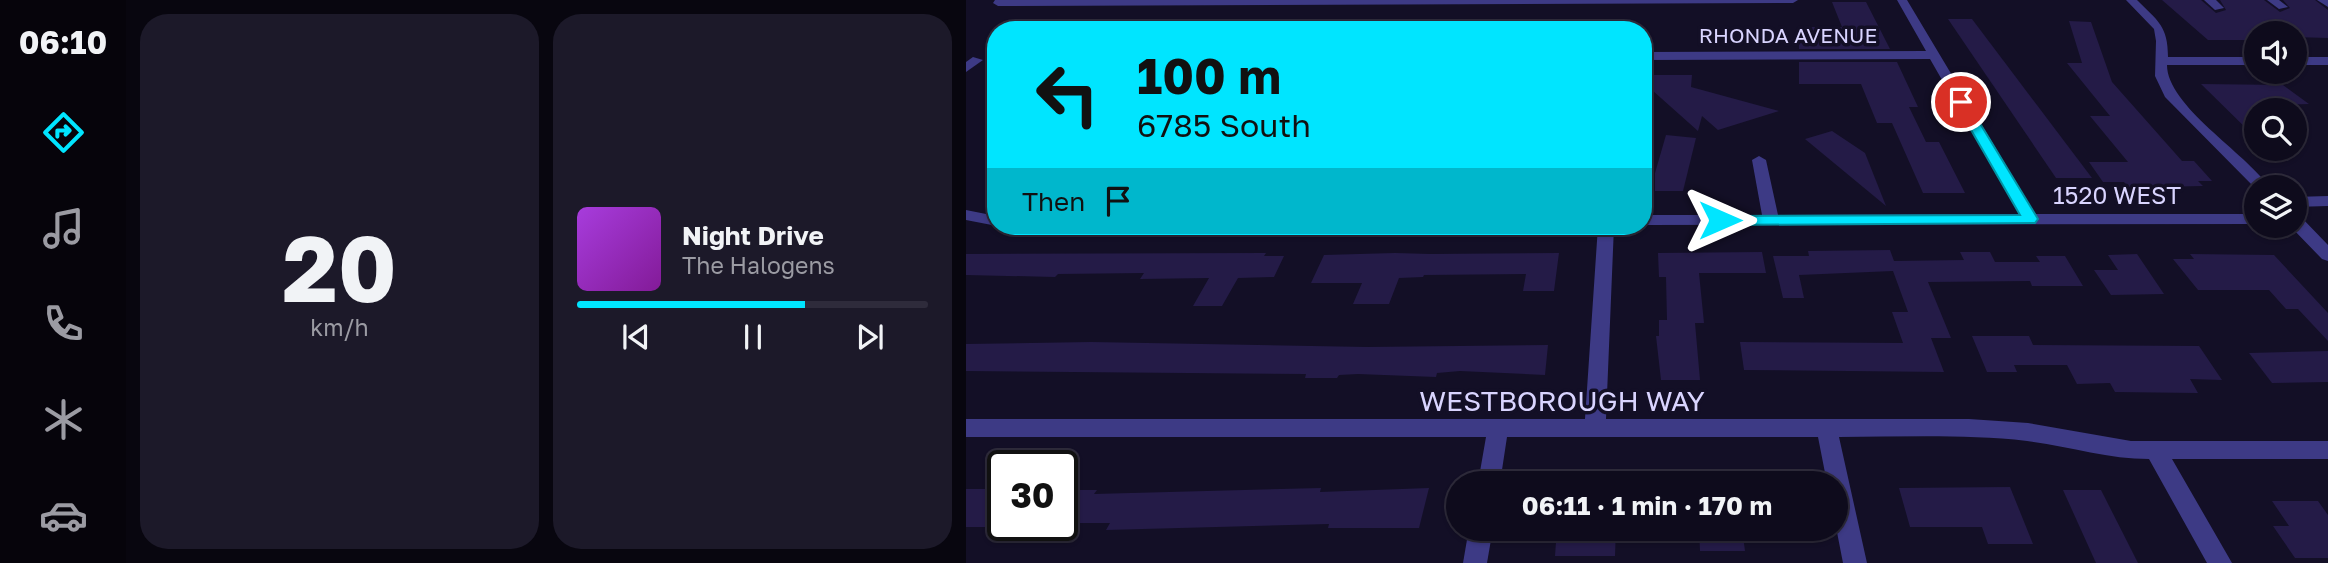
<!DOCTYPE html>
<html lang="en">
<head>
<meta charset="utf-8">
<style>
  :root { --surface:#0e0b1c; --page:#1c1929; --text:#f1f3f6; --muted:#9b9ba3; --line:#2e2b3b; --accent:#00e5ff }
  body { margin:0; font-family:"Golos Text",sans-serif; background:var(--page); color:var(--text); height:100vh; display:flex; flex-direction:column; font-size:26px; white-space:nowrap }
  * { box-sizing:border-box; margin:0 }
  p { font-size:23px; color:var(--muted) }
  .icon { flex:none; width:38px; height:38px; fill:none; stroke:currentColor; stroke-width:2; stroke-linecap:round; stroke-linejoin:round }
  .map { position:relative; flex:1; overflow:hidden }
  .details { display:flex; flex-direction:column; gap:14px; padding:14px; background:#08060f; width:840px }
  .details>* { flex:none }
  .top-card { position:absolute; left:21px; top:21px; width:665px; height:214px; border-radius:28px; box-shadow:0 2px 5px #0004,0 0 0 2px var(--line); background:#00e5ff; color:#111; overflow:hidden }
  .buttons { position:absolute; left:1278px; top:21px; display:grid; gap:14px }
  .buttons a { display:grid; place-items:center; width:63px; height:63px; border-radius:50%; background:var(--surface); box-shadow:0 2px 5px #0004,0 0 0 2px var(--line); font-size:35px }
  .speed { position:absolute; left:21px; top:450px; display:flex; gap:14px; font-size:35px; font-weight:700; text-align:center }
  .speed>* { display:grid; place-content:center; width:91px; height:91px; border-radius:50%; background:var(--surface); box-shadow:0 2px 5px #0004,0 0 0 2px var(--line); line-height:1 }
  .speed .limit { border:4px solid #111; border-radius:10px; background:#fff; color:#111 }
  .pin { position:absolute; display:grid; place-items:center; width:60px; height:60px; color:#fff; margin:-30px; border:4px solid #fff; border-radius:50%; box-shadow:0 2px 7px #0007 }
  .me { position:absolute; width:77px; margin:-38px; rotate:90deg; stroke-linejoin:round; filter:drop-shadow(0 0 5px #0008) }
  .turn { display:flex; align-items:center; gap:24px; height:147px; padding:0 35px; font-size:32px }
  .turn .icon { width:91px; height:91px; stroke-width:2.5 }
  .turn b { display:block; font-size:49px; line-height:60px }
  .then { display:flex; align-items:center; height:66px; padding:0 35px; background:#0003; gap:14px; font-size:26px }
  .details .tile { flex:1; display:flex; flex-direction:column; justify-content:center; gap:10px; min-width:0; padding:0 24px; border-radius:28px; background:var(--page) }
  .details .dial { align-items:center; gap:0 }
  .dial b { font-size:91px; line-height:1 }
  .song { display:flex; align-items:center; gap:21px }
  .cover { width:84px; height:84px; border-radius:10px; background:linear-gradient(135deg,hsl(280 70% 55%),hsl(290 70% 35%)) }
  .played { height:7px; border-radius:4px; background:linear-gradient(90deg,var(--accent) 65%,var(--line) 65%) }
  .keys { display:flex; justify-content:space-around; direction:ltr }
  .details .tiles { flex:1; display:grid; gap:14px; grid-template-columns:repeat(2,1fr) }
  .trip { position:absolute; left:480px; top:471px; width:402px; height:70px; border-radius:35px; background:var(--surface); box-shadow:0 2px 5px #0004,0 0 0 2px var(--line); font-weight:700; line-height:70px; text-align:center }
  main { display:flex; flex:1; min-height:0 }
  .menu { display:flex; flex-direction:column; width:126px; justify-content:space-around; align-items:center; background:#06040b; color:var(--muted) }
  .menu .icon { width:49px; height:49px }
  .menu .current { color:var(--accent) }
  .menu b { font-size:32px; color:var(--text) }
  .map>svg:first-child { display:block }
  .building { fill:#241b47 }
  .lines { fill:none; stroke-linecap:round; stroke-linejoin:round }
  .minor { fill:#3d3a85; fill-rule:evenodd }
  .route { fill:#00e5ff; stroke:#0095a6; stroke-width:2 }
  .labels { text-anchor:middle; stroke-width:7; stroke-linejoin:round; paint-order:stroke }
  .far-street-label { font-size:21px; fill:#d9d4ff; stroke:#130f26 }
  .street-label { font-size:24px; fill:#d9d4ff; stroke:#130f26 }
  .near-street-label { font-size:28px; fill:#d9d4ff; stroke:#130f26 }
</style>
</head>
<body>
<main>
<nav class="menu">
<b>06:10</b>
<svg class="icon current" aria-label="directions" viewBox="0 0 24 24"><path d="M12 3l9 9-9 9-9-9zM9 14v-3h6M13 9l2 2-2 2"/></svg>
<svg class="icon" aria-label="music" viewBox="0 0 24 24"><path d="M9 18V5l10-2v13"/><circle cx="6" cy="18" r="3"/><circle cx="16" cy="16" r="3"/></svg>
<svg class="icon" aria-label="phone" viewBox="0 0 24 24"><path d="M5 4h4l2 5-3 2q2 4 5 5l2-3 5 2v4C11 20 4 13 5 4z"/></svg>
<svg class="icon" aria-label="climate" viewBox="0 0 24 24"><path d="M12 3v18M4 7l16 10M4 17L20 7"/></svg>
<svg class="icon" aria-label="car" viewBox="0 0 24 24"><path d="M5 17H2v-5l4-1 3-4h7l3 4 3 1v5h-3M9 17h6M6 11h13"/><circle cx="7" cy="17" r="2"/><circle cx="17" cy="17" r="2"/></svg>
</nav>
<section class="details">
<div class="tiles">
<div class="tile dial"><b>20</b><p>km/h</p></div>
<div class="tile">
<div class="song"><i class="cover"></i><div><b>Night Drive</b><p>The Halogens</p></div></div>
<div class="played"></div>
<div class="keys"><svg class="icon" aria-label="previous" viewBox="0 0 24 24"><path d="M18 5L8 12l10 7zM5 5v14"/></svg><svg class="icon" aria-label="pause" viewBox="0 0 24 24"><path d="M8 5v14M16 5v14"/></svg><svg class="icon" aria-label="next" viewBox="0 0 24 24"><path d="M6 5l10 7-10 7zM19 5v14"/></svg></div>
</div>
</div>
</section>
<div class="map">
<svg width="1362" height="563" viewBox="0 0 1362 563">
  <rect width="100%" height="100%" fill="#130f26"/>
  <!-- building -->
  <g class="building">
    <path d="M1196,0H1235L1250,13L1260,10L1254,0H1298L1314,12L1324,8L1317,0H1349L1362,10V38L1328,37V33H1290V40H1242Z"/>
    <path d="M866,2H900L924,49H833V27H876Z"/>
    <path d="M982,19H1006L1126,178H1090Z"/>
    <path d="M1103,21L1125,22L1146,82L1216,161H1228L1246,181H1232L1237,186L1189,187H1162L1158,182H1137L1123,162H1162L1124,116H1144L1101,63H1116Z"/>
    <path d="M833,62H931L952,107H943L960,142H973L999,193H957L926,123H911L895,84H833Z"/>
    <path d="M686,75H726L725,87L813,111L752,130L736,116L732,131L686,90Z"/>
    <path d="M1235,84L1317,85L1343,104L1290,106V138Z"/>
    <path d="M866,131L899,153L920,206L839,139Z"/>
    <path d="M700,135L730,138L717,191H689V173Z"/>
    <path d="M924,250L928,261L998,260L994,252H1024L1029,262H1074L1070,256H1099L1117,286H1066L1064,281L962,282L985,338H965L978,372L778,370L774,342L937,343L926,312H942L927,271L833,275L838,298H817L807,256H843L842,251Z"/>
    <path d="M796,252L800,273H733L738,323H729L734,380H695L690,336H693V320H701L700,277H693L692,253Z"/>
    <path d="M300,253L298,256H318L308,277L272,278L256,306H227L243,278L174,279L178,273L92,274L89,277L0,275V254Z"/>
    <path d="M429,253L464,254L593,253L588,291H557L560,274L458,275L457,277L433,278L423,304H387L396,283H345L358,255Z"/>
    <path d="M1171,254L1198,294L1145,295L1128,270H1152L1142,255Z"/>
    <path d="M1224,254L1308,255L1362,313V341L1332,309H1320L1303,290H1232L1207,259H1228Z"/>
    <path d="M1006,336H1063L1067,345L1233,346L1256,380L1224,379L1232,393L1149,392L1144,383L1111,384L1101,365H1048L1051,372H1021Z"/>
    <path d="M125,342L401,347L582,345L579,375L494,371L471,373L470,377L392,374L373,375L371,378H339L340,374L0,371V344Z"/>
    <path d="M1362,351V382L1306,383L1283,353Z"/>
    <path d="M1044,487L1067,544H1022L1016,527H944L933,488Z"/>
    <path d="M355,488L354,492L463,488L453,528H362L363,524L140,530L144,523H96V490H131L128,494Z"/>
    <rect x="0" y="489" width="37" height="38"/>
    <path d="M1097,490H1135L1172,563H1130Z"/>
    <path d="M1306,501H1352L1362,515V558H1329L1307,526H1323Z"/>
    <path d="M591,528H650L649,556H589Z"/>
    <path d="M733,528H776L779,551H734Z"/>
  </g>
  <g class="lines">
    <!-- minor -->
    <g class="minor">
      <path d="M29,0H832L827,3L32,6L27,3Z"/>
      <path d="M931,0H941L1069,214H1290V224L677,225V215H796L786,160L793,156L800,160L812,215L1053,214L964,59L677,60V52L960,51Z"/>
      <path d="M1160,0H1171C1192,21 1202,26 1202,57H1290V65H1201C1201,106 1280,153 1303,187L1290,189L1199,97L1189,76L1190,41L1188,29Z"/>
      <path d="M1238,0H1250L1258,8L1249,10Z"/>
      <path d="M1301,0H1313L1322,7L1313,9Z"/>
      <path d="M1351,0H1362V7Z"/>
      <path d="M7,57L17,60L0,72V62Z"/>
      <rect x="1328" y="57" width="34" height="8"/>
      <path d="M1362,196V206L1328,207V197Z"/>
      <path d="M0,210L30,216L31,226L0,220Z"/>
      <path d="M1328,215L1334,216L1362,245V261L1356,259L1324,226H1328Z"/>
      <path d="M632,226H648L640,419H1003L1062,423L1165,441H1362V459H1206L1266,563H1241L1183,459C1142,459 1102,446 1061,441C999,434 936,437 873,437L901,563H877L870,527V483H861L852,437H541L534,483H512L520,437H0V419H619Z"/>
      <path d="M503,528H527L521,563H497Z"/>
    </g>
  </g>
  <!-- route -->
  <path class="route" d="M995,98L1001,102L1072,219L1069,223L754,225L747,220L754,216L1054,215L989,102Z"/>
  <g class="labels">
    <!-- far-street labels -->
    <g class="far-street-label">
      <text x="822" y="43">RHONDA AVENUE</text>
    </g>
    <!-- street labels -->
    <g class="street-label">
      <text x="1151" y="204">1520 WEST</text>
    </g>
    <!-- near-street labels -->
    <g class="near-street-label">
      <text x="596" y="411">WESTBOROUGH WAY</text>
    </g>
  </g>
</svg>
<div class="buttons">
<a><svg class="icon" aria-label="sound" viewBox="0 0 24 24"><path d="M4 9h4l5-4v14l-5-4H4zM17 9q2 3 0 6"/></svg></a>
<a><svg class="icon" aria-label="search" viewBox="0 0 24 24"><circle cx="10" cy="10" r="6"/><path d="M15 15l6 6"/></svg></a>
<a><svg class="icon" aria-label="layers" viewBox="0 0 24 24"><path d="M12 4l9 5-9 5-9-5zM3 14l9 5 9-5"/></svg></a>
</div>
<div class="speed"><div class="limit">30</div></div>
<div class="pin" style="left:995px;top:102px;background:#d93025"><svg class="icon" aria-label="arrive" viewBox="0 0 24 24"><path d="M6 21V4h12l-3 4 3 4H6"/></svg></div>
<svg class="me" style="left:754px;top:220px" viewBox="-20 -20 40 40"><path d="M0-17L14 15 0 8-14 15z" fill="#00e5ff" stroke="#fff" stroke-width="4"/></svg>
<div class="trip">06:11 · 1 min · 170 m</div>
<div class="top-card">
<div class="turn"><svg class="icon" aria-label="left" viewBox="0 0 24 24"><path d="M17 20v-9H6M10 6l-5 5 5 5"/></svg><div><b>100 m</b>6785 South</div></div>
<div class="then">Then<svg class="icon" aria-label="arrive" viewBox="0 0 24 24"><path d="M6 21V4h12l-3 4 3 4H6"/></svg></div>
</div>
</div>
</main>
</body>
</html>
